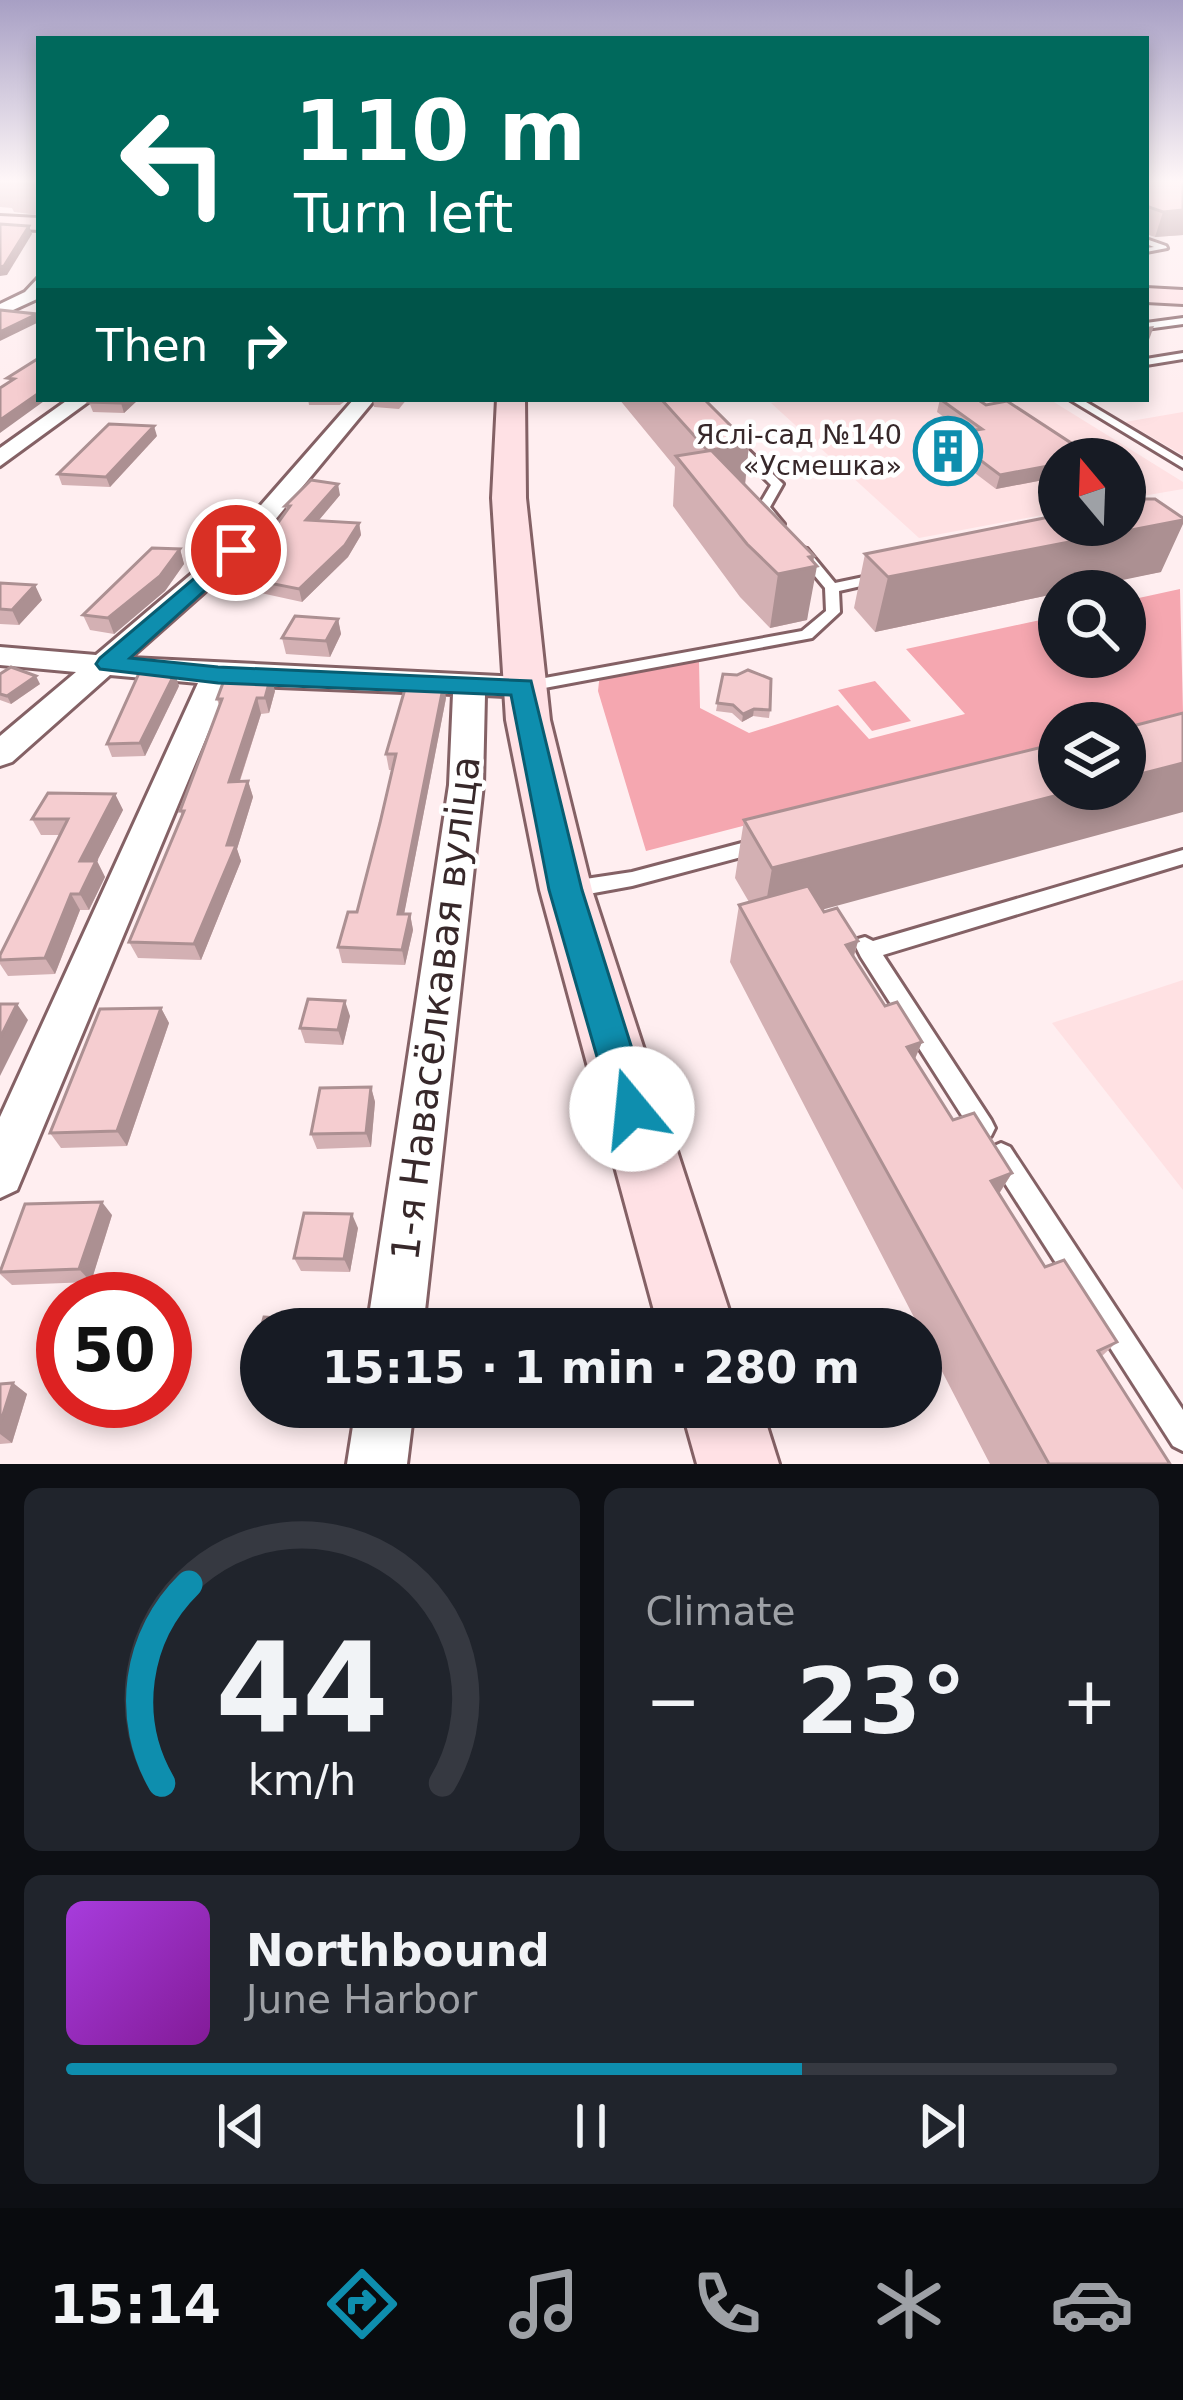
<!DOCTYPE html>
<html lang="en">
<head>
<meta charset="utf-8">
<style>
  :root { --surface:#171b24; --page:#20242c; --text:#f1f3f6; --muted:#9ea1a6; --line:#363941; --accent:#0e8eae }
  body { margin:0; font-family:"DejaVu Sans",sans-serif; background:var(--page); color:var(--text); height:100vh; display:flex; flex-direction:column; font-size:45px; white-space:nowrap }
  * { box-sizing:border-box; margin:0 }
  p { font-size:39px; color:var(--muted) }
  .icon { flex:none; width:66px; height:66px; fill:none; stroke:currentColor; stroke-width:2; stroke-linecap:round; stroke-linejoin:round }
  .map { position:relative; height:1464px; overflow:hidden }
  .panel { display:flex; flex-direction:column; gap:24px; padding:24px; background:#0d0f14; flex:1 }
  .panel>* { flex:none }
  .top-card { position:absolute; left:36px; top:36px; width:1113px; height:366px; border-radius:0px; box-shadow:0 6px 18px #0003; background:#00695c; color:#fff; overflow:hidden }
  .needle { width:78px; rotate:341deg }
  .fabs { position:absolute; left:1038px; top:438px; display:grid; gap:24px }
  .fabs a { display:grid; place-items:center; width:108px; height:108px; border-radius:50%; background:var(--surface); box-shadow:0 6px 18px #0003; font-size:60px }
  .speed { position:absolute; left:36px; top:1272px; display:flex; gap:24px; font-size:60px; font-weight:700; text-align:center }
  .speed>* { display:grid; place-content:center; width:156px; height:156px; border-radius:50%; background:var(--surface); box-shadow:0 6px 18px #0003; line-height:1 }
  .speed .limit { border:18px solid #d22; background:#fff; color:#111 }
  .pin { position:absolute; display:grid; place-items:center; width:102px; height:102px; color:#fff; margin:-51px; border:6px solid #fff; border-radius:50%; box-shadow:0 3px 12px #0007 }
  .me { position:absolute; width:132px; margin:-66px; rotate:343deg; stroke-linejoin:round; filter:drop-shadow(0 0 9px #0008) }
  .turn { display:flex; align-items:center; gap:42px; height:252px; padding:0 60px; font-size:54px }
  .turn .icon { width:156px; height:156px; stroke-width:2.5 }
  .turn b { display:block; font-size:84px; line-height:102px }
  .then { display:flex; align-items:center; height:114px; padding:0 60px; background:#0003; gap:24px; font-size:45px }
  .big { font-size:90px; font-weight:600; line-height:1.1 }
  .panel .card { flex:1; display:flex; flex-direction:column; justify-content:center; gap:18px; min-width:0; padding:0 42px; border-radius:18px; background:var(--page) }
  .panel .dial { align-items:center; gap:0 }
  .dial svg { height:312px; overflow:visible; fill:none; stroke:var(--line); stroke-width:7; stroke-linecap:round; text-anchor:middle }
  .dial text { fill:var(--text); stroke:none }
  .song { display:flex; align-items:center; gap:36px }
  .cover { width:144px; height:144px; border-radius:18px; background:linear-gradient(135deg,hsl(280 70% 55%),hsl(290 70% 35%)) }
  .played { height:12px; border-radius:6px; background:linear-gradient(90deg,var(--accent) 70%,var(--line) 70%) }
  .keys { display:flex; justify-content:space-around; direction:ltr }
  .heat { display:flex; justify-content:space-between; align-items:center; font-size:66px; direction:ltr }
  .panel .tiles { flex:1; display:grid; gap:24px; grid-template-columns:1fr 1fr }
  .card:last-child { grid-column:span 2 }
  .trip { position:absolute; left:240px; top:1308px; width:702px; height:120px; border-radius:60px; background:var(--surface); box-shadow:0 6px 18px #0003; font-weight:600; line-height:120px; text-align:center }
  .menu { display:flex; height:192px; justify-content:space-around; align-items:center; background:#090b0e; color:var(--muted) }
  .menu .icon { width:84px; height:84px }
  .menu .on { color:var(--accent) }
  .menu b { font-size:54px; color:var(--text) }
  .map>svg:first-child { display:block }
  .built { fill:#ffe1e3 }
  .green { fill:#f5a7b0 }
  .lines { fill:none; stroke-linecap:round; stroke-linejoin:round }
  .service-casing { stroke:#846165; stroke-width:6 }
  .minor-casing { stroke:#846165; stroke-width:6 }
  .secondary-casing { stroke:#846165; stroke-width:6 }
  .service { fill:#fff; fill-rule:evenodd }
  .minor { fill:#fff; fill-rule:evenodd }
  .secondary { fill:#ffe1e5; fill-rule:evenodd }
  .wall { fill:#d3b0b3 }
  .shaded-wall { fill:#ac9092 }
  .building { fill:#f5cdd0; stroke:#ac9092; stroke-width:3 }
  .route { fill:#0e8eae; stroke:#095c71; stroke-width:3 }
  .labels { text-anchor:middle; stroke-width:9; stroke-linejoin:round; paint-order:stroke }
  .far-poi-label { font-size:27px; fill:#37282a; stroke:#fff; text-anchor:end }
  .near-street-label { font-size:39px; fill:#37282a; stroke:#fff }
</style>
</head>
<body>
<div class="map">
<svg width="1183" height="1464" viewBox="0 0 1183 1464">
  <rect width="100%" height="100%" fill="#ffeef0"/>
  <!-- built -->
  <g class="built">
    <path d="M798,399H1049L1183,482V489L1125,499V459H1059V512L919,538L771,403Z"/>
    <path d="M1183,412V455L1125,422Z"/>
    <path d="M1183,980V1190L1052,1023Z"/>
  </g>
  <!-- green -->
  <g class="green">
    <path d="M1180,589L1183,712L1125,727V723H1059V744L646,851L598,691L600,673L699,662L700,708L749,733L838,705L869,739L965,714L906,649L1059,616V657H1125V601Z"/>
    <path d="M875,681L911,721L872,731L838,690Z"/>
  </g>
  <g class="lines">
    <!-- service casing -->
    <g class="service-casing">
      <g id="service">
        <path d="M1146,239L1166,246L1167,248L1146,252V248L1154,247L1146,244Z"/>
        <path d="M1183,318V324L1146,329V323Z"/>
        <path d="M1183,353V359L1146,365V359Z"/>
        <path d="M1069,399H1081L1183,460V468Z"/>
        <path d="M732,442H740L783,484L770,507L784,524L782,527H774L758,507L771,485L732,446Z"/>
        <path d="M802,548L807,549L835,583L878,574L885,578L883,581L839,591L840,612L812,638L523,692L515,687L523,682L802,631L826,611L825,588L795,552Z"/>
        <path d="M757,839L764,841L766,846L764,851L632,886L572,897L565,894L562,889L565,884L572,881L632,872Z"/>
        <path d="M1183,850V864L883,955L991,1120L995,1128L991,1136L983,1140L975,1136L861,957L855,945L858,939L865,937L873,941Z"/>
        <path d="M1001,1143L1010,1147L1183,1410V1451L1173,1446L992,1163L989,1155L992,1147Z"/>
      </g>
    </g>
    <!-- minor casing -->
    <g class="minor-casing">
      <g id="minor">
        <path d="M39,277L37,299L0,316V304L25,292Z"/>
        <path d="M69,399H92L0,466V448Z"/>
        <path d="M354,399H375L245,556L130,658L522,677L538,687L522,697L485,695L483,785L423,1329H367L449,785L453,694L228,685L17,1190L0,1198V1117L198,683L110,675L12,762L0,766V736L76,672L0,665V647L96,655L227,544Z"/>
        <path d="M356,1407H414L407,1464H347Z"/>
      </g>
    </g>
    <!-- secondary casing -->
    <g class="secondary-casing">
      <g id="secondary">
        <path d="M0,216L39,218V230L0,228Z"/>
        <path d="M1146,288L1183,290V304L1146,302Z"/>
        <path d="M497,399H525L526,498L550,720L592,890L735,1329H659L540,890L506,720L492,498Z"/>
        <path d="M681,1407H761L779,1464H697Z"/>
      </g>
    </g>
    <!-- service -->
    <use href="#service" class="service"/>
    <!-- minor -->
    <use href="#minor" class="minor"/>
    <!-- secondary -->
    <use href="#secondary" class="secondary"/>
  </g>
  <!-- wall -->
  <g class="wall">
    <path d="M0,180H39V215L14,212L12,208L0,207Z"/>
    <path d="M1146,180H1183V235L1155,237L1146,234Z"/>
    <path d="M92,399H139L124,413L93,412L89,402Z"/>
    <path d="M308,399H348L340,405H309Z"/>
    <path d="M373,399H407L399,409L374,407Z"/>
    <path d="M619,399H704L749,444L745,485L814,556L807,620L770,628L740,597L673,506L675,467Z"/>
    <path d="M940,399L1059,459V477L996,489L967,467L952,469L928,450L932,437L964,432L937,412Z"/>
    <path d="M157,436L110,487L62,485L58,474Z"/>
    <path d="M340,495L318,521L359,523L361,535L348,557L302,602L243,589L239,577L287,512L285,506Z"/>
    <path d="M180,549L184,564L165,591L114,634L90,630L83,615Z"/>
    <path d="M865,554L1161,572L1059,591V593L875,632L854,608Z"/>
    <path d="M0,583L42,600L19,625L0,624Z"/>
    <path d="M338,619L341,634L330,657L286,654L282,638Z"/>
    <path d="M0,674L40,684L11,704L0,700Z"/>
    <path d="M723,674L770,710L769,718L753,716L742,722L732,713L716,711Z"/>
    <path d="M179,686L145,756L112,757L107,744Z"/>
    <path d="M275,691L269,713L261,714L240,781H248L253,797L237,849L241,861L201,960L138,958L129,942L182,816L180,811L219,705L217,699Z"/>
    <path d="M446,698L404,914H410L413,930L405,965L342,963L338,947L357,912L392,770H389L386,754Z"/>
    <path d="M115,794L123,810L97,861L105,877L89,910H80L55,974L8,976L0,964V955L60,835H41L32,819Z"/>
    <path d="M744,820L823,909L858,941L854,957L885,1006L922,1042L915,1059L953,1120L1012,1173L999,1194L1045,1267L1117,1342L1102,1356L1170,1464H990L730,962L739,905L749,902L735,878Z"/>
    <path d="M161,1008L169,1023L127,1146L61,1148L50,1133Z"/>
    <path d="M350,1016L343,1045L305,1043L300,1028Z"/>
    <path d="M371,1087L375,1102L371,1147L317,1149L311,1134Z"/>
    <path d="M112,1215L91,1282L12,1285L0,1274V1268Z"/>
    <path d="M358,1228L350,1272L301,1271L294,1258Z"/>
    <path d="M261,1329V1383H257L249,1372Z"/>
    <path d="M13,1383L27,1394L12,1443L0,1444V1384Z"/>
  </g>
  <!-- shaded-wall -->
  <g class="shaded-wall">
    <path d="M34,180H36L39,189V205L32,183Z"/>
    <path d="M1183,210V235L1155,237L1163,212Z"/>
    <path d="M29,226L32,234L7,275L0,276V267Z"/>
    <path d="M37,314L39,322L0,341V332Z"/>
    <path d="M1154,326L1146,348V327Z"/>
    <path d="M39,393V399H47L0,433V420Z"/>
    <path d="M126,399H139L124,413L121,403Z"/>
    <path d="M154,426L157,436L110,487L106,477Z"/>
    <path d="M749,444L744,494L711,450Z"/>
    <path d="M971,453L967,467L952,469L956,456Z"/>
    <path d="M1059,464V477L996,489L1000,475Z"/>
    <path d="M338,484L340,495L309,532L306,520Z"/>
    <path d="M1183,520V524L1161,572L1070,591H1059V593L875,632L888,577Z"/>
    <path d="M359,523L361,535L348,557L302,602L299,589Z"/>
    <path d="M180,549L184,564L165,591L114,634L108,618Z"/>
    <path d="M814,556L812,567L817,566L807,620L770,628L778,574Z"/>
    <path d="M35,585L42,600L19,625L12,610Z"/>
    <path d="M338,619L341,634L330,657L326,641Z"/>
    <path d="M175,673L179,686L145,756L140,743Z"/>
    <path d="M36,676L40,684L11,704L7,696Z"/>
    <path d="M271,676L275,691L269,713L265,698Z"/>
    <path d="M444,683L446,698L401,930L398,914Z"/>
    <path d="M257,698L261,714L234,798L229,782Z"/>
    <path d="M754,709L753,716L742,722L743,714Z"/>
    <path d="M1183,763V812L762,926L772,868L1082,789H1125V778Z"/>
    <path d="M248,781L253,797L237,849L241,861L201,960L194,944Z"/>
    <path d="M115,794L123,810L97,861L105,877L89,910L80,894V861Z"/>
    <path d="M71,894L80,910L55,974L45,958Z"/>
    <path d="M410,914L413,930L405,965L402,950Z"/>
    <path d="M858,941L841,998L846,945Z"/>
    <path d="M345,1001L350,1016L343,1045L338,1030Z"/>
    <path d="M17,1004L28,1020L0,1076V1038Z"/>
    <path d="M161,1008L169,1023L127,1146L117,1131Z"/>
    <path d="M922,1042L899,1096L907,1047Z"/>
    <path d="M371,1087L375,1102L371,1147L366,1133Z"/>
    <path d="M1012,1173L980,1223L991,1181Z"/>
    <path d="M102,1202L112,1215L91,1282L79,1269Z"/>
    <path d="M352,1214L358,1228L350,1272L344,1259Z"/>
    <path d="M13,1383L27,1394L12,1443L0,1434V1424Z"/>
  </g>
  <!-- building -->
  <g class="building">
    <path d="M1146,180H1183V210L1163,212L1146,206Z"/>
    <path d="M0,224L29,226L4,266L0,267Z"/>
    <path d="M0,310L37,314L0,332Z"/>
    <path d="M39,358V393L0,420V388L14,379L7,378Z"/>
    <path d="M92,399H126L121,403L89,402Z"/>
    <path d="M661,399H704L749,444L711,450L814,556L809,557L817,566L778,574L747,544L676,456L708,451Z"/>
    <path d="M940,399H977L986,405L1007,401L1094,458L1059,459V464L1000,475L971,453L956,456L932,437L982,429Z"/>
    <path d="M109,424L154,426L106,477L58,474Z"/>
    <path d="M311,480L338,484L306,520L359,523L345,545L299,589L239,577L290,506H285Z"/>
    <path d="M1139,499H1155L1183,518V520L888,577L865,554L1059,515V525H1125V502Z"/>
    <path d="M152,548L180,549L160,576L108,618L83,615Z"/>
    <path d="M0,583L35,585L12,610L0,609Z"/>
    <path d="M295,616L338,619L326,641L282,638Z"/>
    <path d="M11,667L36,676L7,696L0,694V674Z"/>
    <path d="M748,670L771,679L770,710L754,709L743,714L733,705L717,703L723,674L737,675Z"/>
    <path d="M140,671L175,673L140,743L107,744Z"/>
    <path d="M226,675L271,676L265,698H257L229,782L248,781L227,845H236L194,944L129,942L184,811H180L222,699H217Z"/>
    <path d="M407,682L444,683L398,914H410L402,950L338,947L348,912H357L380,823L396,754H386Z"/>
    <path d="M1183,713V763L1125,778V728Z"/>
    <path d="M1059,743V789H1082L772,868L744,820Z"/>
    <path d="M48,793L115,794L80,861H96L80,894H71L45,958L0,960V955L68,819H32Z"/>
    <path d="M808,886L824,912L837,908L858,941L846,945L885,1006L897,1002L922,1042L907,1047L953,1120L974,1113L1012,1173L991,1181L1045,1267L1064,1260L1117,1342L1098,1351L1170,1464H1049L739,905Z"/>
    <path d="M308,999L345,1001L338,1030L300,1028Z"/>
    <path d="M0,1004H17L0,1038Z"/>
    <path d="M161,1008L117,1131L50,1133L100,1009Z"/>
    <path d="M371,1087L366,1133L311,1134L320,1088Z"/>
    <path d="M102,1202L79,1269L0,1272L25,1204Z"/>
    <path d="M304,1213L352,1214L344,1259L294,1258Z"/>
    <path d="M264,1317L335,1322L334,1329H261V1373L249,1372Z"/>
    <path d="M13,1383L0,1424V1384Z"/>
  </g>
  <!-- sky -->
  <linearGradient id="sky" x2="0" y2="1"><stop stop-color="#a79fc4"/><stop offset="0.47" stop-color="#fff7f8"/><stop offset="1" stop-color="#fff7f8" stop-opacity="0"/></linearGradient>
  <rect width="1183" height="385" fill="url(#sky)"/>
  <!-- route -->
  <path class="route" d="M236,543L247,550L244,555L130,658L218,667L531,681L582,890L651,1109L645,1122L632,1128L618,1122L612,1109L549,890L511,695L218,683L100,669L96,664L100,658Z"/>
  <!-- icons -->
  <defs>
    <g id="building-ring" transform="scale(3.45)"><circle r="9.5" fill="#fff" stroke="#0e8eae" stroke-width="1.5"/><path d="M-4-6H4V6H1V3H-1V6H-4ZM-2.5-4.3h1.7v1.8h-1.7ZM.8-4.3h1.7v1.8H.8ZM-2.5-1h1.7V.8h-1.7ZM.8-1h1.7V.8H.8Z" fill="#0e8eae"/></g>
  </defs>
  <g fill-rule="evenodd">
    <use href="#building-ring" x="948" y="451"/>
  </g>
  <g class="labels">
    <!-- far-poi labels -->
    <g class="far-poi-label">
      <text x="902" y="444">Яслі-сад №140<tspan x="902" dy="31">«Усмешка»</tspan></text>
    </g>
    <!-- near-street labels -->
    <g class="near-street-label">
      <text transform="translate(435 1008) rotate(-83)" y="14">1-я Навасёлкавая вуліца</text>
    </g>
  </g>
</svg>
<div class="fabs">
<a><svg class="needle" viewBox="-14 -14 28 28"><path d="M0-13l5 13h-10z" fill="#e53935"/><path d="M0 13l5-13h-10z" fill="#9ea1a6"/></svg></a>
<a><svg class="icon" aria-label="search" viewBox="0 0 24 24"><circle cx="10" cy="10" r="6"/><path d="M15 15l6 6"/></svg></a>
<a><svg class="icon" aria-label="layers" viewBox="0 0 24 24"><path d="M12 4l9 5-9 5-9-5zM3 14l9 5 9-5"/></svg></a>
</div>
<div class="speed"><div class="limit">50</div></div>
<div class="pin" style="left:236px;top:550px;background:#d93025"><svg class="icon" aria-label="arrive" viewBox="0 0 24 24"><path d="M6 21V4h12l-3 4 3 4H6"/></svg></div>
<svg class="me" style="left:632px;top:1109px" viewBox="-20 -20 40 40"><circle r="19" fill="#fff"/><path d="M0-13L10 11 0 6-10 11z" fill="#0e8eae"/></svg>
<div class="trip">15:15 · 1 min · 280 m</div>
<div class="top-card">
<div class="turn"><svg class="icon" aria-label="left" viewBox="0 0 24 24"><path d="M17 20v-9H6M10 6l-5 5 5 5"/></svg><div><b>110 m</b>Turn left</div></div>
<div class="then">Then<svg class="icon" aria-label="right" viewBox="0 0 24 24"><path d="M7 20v-9h11M14 6l5 5-5 5"/></svg></div>
</div>
</div>
<section class="panel">
<div class="tiles">
<div class="card dial"><svg viewBox="0 0 100 80">
<path d="M14 69A42 42 0 1 1 86 69"/>
<path d="M14 69A42 42 0 0 1 21 18" stroke="#0e8eae"/>
<text x="50" y="56" font-size="32" font-weight="700">44</text>
<text x="50" y="72" font-size="11">km/h</text>
</svg></div>
<div class="card"><p>Climate</p>
<div class="heat"><a>−</a><b class="big">23°</b><a>+</a></div>
</div>
<div class="card">
<div class="song"><i class="cover"></i><div><b>Northbound</b><p>June Harbor</p></div></div>
<div class="played"></div>
<div class="keys"><svg class="icon" aria-label="previous" viewBox="0 0 24 24"><path d="M18 5L8 12l10 7zM5 5v14"/></svg><svg class="icon" aria-label="pause" viewBox="0 0 24 24"><path d="M8 5v14M16 5v14"/></svg><svg class="icon" aria-label="next" viewBox="0 0 24 24"><path d="M6 5l10 7-10 7zM19 5v14"/></svg></div>
</div>
</div>
</section>
<nav class="menu">
<b>15:14</b>
<svg class="icon on" aria-label="directions" viewBox="0 0 24 24"><path d="M12 3l9 9-9 9-9-9zM9 14v-3h6M13 9l2 2-2 2"/></svg>
<svg class="icon" aria-label="music" viewBox="0 0 24 24"><path d="M9 18V5l10-2v13"/><circle cx="6" cy="18" r="3"/><circle cx="16" cy="16" r="3"/></svg>
<svg class="icon" aria-label="phone" viewBox="0 0 24 24"><path d="M5 4h4l2 5-3 2q2 4 5 5l2-3 5 2v4C11 20 4 13 5 4z"/></svg>
<svg class="icon" aria-label="climate" viewBox="0 0 24 24"><path d="M12 3v18M4 7l16 10M4 17L20 7"/></svg>
<svg class="icon" aria-label="car" viewBox="0 0 24 24"><path d="M5 17H2v-5l4-1 3-4h7l3 4 3 1v5h-3M9 17h6M6 11h13"/><circle cx="7" cy="17" r="2"/><circle cx="17" cy="17" r="2"/></svg>
</nav>
</body>
</html>
